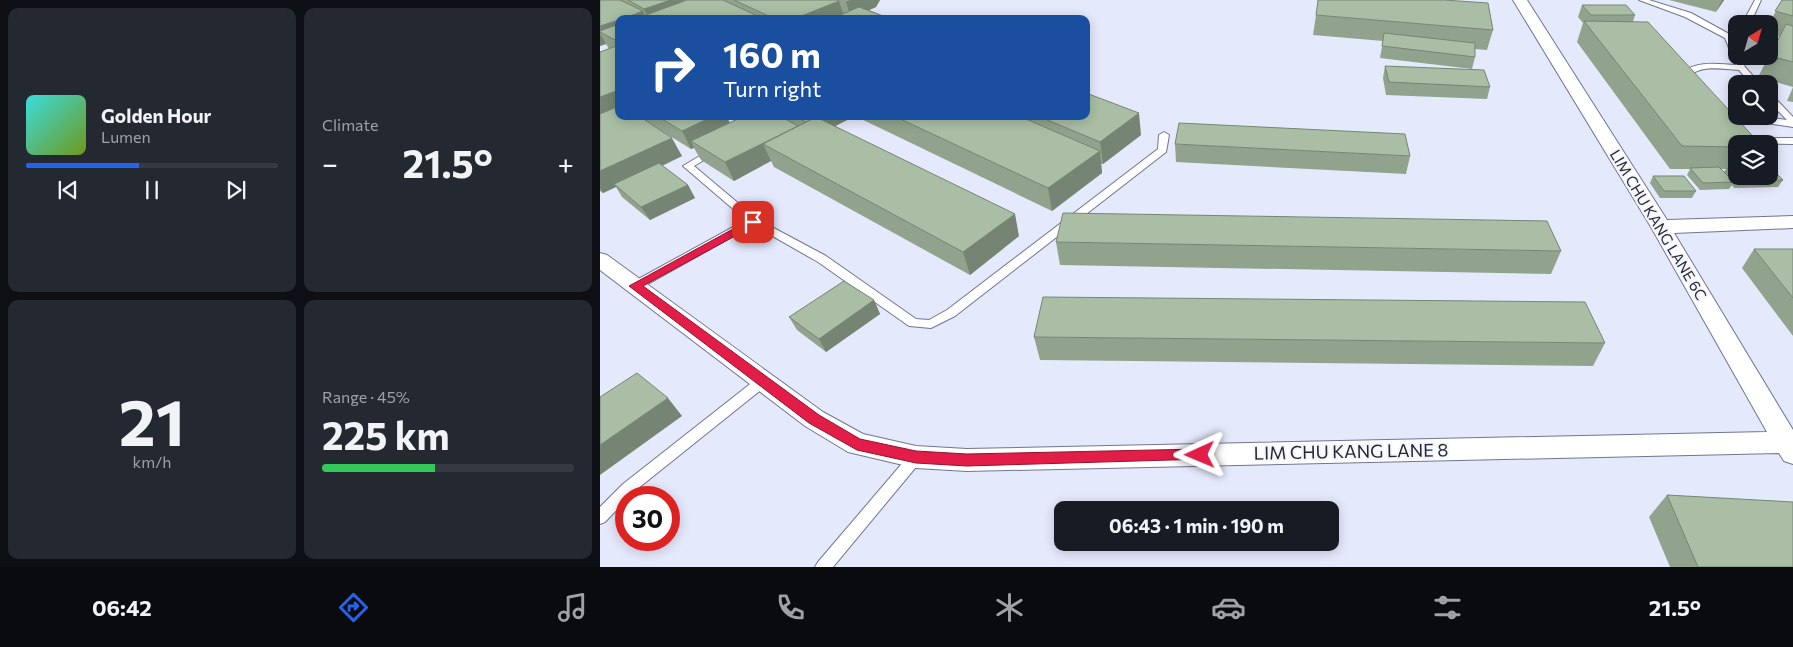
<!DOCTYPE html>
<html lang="en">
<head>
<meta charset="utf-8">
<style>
  :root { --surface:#171b24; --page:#242831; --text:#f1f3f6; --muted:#9ea1a6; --line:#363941; --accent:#2563eb }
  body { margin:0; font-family:Commissioner,sans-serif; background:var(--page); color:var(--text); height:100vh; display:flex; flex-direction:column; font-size:19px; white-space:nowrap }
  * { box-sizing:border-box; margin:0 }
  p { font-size:16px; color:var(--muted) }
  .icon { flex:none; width:28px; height:28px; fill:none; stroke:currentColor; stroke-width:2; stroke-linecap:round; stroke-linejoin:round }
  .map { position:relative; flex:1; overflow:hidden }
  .sheet { display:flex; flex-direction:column; gap:8px; padding:8px; background:#0d0f14; width:600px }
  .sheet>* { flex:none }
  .hud { position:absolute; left:15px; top:15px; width:475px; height:105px; border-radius:10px; box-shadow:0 2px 12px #0003; background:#1a4fa0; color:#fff; overflow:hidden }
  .needle { width:32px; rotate:37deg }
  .buttons { position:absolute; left:1128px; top:15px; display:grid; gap:10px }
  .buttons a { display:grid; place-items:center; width:50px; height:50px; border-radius:10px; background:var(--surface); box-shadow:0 2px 12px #0003; font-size:25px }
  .speed { position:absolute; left:15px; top:486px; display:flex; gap:10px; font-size:25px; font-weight:700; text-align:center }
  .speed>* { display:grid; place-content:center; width:65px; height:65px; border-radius:50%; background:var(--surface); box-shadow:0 2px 12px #0003; line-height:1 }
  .speed .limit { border:8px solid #d22; background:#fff; color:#111 }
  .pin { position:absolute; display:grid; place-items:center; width:42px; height:42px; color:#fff; margin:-21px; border-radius:10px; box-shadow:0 2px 8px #0006 }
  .me { position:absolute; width:55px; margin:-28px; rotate:269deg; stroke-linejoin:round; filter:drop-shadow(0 0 4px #0008) }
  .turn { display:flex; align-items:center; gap:18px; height:105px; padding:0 25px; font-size:22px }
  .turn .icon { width:65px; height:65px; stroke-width:2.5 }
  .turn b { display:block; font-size:35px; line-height:42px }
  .big { font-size:38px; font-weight:700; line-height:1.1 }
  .sheet .tile { flex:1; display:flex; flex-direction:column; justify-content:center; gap:8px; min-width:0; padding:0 18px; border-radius:10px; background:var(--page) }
  .sheet .dial { align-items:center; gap:0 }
  .dial b { font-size:65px; line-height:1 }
  .song { display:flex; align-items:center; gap:15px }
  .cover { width:60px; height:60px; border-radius:8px; background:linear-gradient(135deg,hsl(180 70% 55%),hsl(80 70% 35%)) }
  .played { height:5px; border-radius:2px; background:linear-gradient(90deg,var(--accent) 45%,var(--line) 45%) }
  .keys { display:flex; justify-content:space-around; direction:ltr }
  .heat { display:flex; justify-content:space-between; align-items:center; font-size:28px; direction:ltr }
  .charge { height:8px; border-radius:4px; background:linear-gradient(90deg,#34c759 45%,var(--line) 0) }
  .sheet .tiles { flex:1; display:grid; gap:8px; grid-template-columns:repeat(2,1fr) }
  .trip { position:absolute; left:454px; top:501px; width:285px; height:50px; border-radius:10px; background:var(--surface); box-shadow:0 2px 12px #0003; font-weight:700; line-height:50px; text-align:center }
  .tabs { display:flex; height:80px; justify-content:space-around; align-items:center; background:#090b0e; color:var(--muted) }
  .tabs .icon { width:35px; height:35px }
  .tabs .selected { color:var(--accent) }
  .tabs b { font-size:22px; color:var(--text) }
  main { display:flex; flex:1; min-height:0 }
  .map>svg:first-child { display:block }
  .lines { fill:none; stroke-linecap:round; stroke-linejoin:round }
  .lane-casing { stroke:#717592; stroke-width:2 }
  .street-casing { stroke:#717592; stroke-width:2 }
  .lane { fill:#fff; fill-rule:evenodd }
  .street { fill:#fff; fill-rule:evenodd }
  .wall { fill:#91a38d; fill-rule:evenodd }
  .shaded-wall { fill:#768573 }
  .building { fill:#a9bea4; stroke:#768573 }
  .route { fill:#e11d48; stroke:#92132f }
  .labels { text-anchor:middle; stroke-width:4.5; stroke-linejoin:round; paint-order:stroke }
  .street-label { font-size:15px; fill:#252733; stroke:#f5f7fd }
  .near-street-label { font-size:18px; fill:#252733; stroke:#f5f7fd }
</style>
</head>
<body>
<main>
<section class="sheet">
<div class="tiles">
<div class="tile">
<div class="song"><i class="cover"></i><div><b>Golden Hour</b><p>Lumen</p></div></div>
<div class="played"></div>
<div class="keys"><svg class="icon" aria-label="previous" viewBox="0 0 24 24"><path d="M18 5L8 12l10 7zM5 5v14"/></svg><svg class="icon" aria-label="pause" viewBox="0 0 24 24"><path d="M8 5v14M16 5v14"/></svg><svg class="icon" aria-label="next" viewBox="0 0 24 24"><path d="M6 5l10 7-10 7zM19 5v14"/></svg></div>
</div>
<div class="tile"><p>Climate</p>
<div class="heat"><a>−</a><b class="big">21.5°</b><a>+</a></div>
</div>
<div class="tile dial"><b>21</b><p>km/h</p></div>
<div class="tile"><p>Range · 45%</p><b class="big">225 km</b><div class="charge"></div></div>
</div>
</section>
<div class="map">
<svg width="1193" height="567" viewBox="0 0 1193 567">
  <rect width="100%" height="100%" fill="#e5e9fc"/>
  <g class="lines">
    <!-- lane casing -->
    <g class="lane-casing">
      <g id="lane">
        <path d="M1039,0H1049L1091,13L1131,35L1136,48V56H1140L1145,67L1160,84H1151L1139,70C1122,69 1104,65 1090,75L1093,79L1092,81H1086L1081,74C1095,60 1118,64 1136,65L1125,38L1085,17Z"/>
        <path d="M1155,0H1161L1150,24H1142Z"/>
        <path d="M1169,34L1193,40V44L1169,38Z"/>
        <path d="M1169,94L1172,95L1193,117V127L1138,119L1134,116L1136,114V116H1158L1187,120L1169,102Z"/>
        <path d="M564,132L569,135L566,152L355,316L331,328L309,326L218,262L153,225L39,289L35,290L29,286L31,283L146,220L83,166L113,148L116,149V153L94,166L157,219L226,256L316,319L329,320L347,310L558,149L559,135Z"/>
        <path d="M1142,138H1193V144L1139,143L1137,141Z"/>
        <path d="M163,376L167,377L169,381L167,385L26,498V500L5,522L0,524V507L23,484L159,377Z"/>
        <path d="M316,451L321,453L323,457L321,461L233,567H215L218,562L311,453Z"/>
      </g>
    </g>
    <!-- street casing -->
    <g class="street-casing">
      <path id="street" d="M913,0H927L1067,220L1193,216V228L1074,233L1193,430V464L1184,461L1179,453L367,471L316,468L248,452L205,426L0,270V253L7,255L223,412L263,434L316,446L367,449L1167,432L1051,227Z"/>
    </g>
    <!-- lane -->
    <use href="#lane" class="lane"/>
    <!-- street -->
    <use href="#street" class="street"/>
  </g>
  <!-- wall -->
  <g class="wall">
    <path d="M0,0H280L276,7L269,10L291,19H19V116L44,120L42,116H126L130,123L183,118V116H251V118L235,126L419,236L370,275L174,167L171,161L134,181L101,160L94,148L91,149L47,122L82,156L62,166L88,185L95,198L50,220L22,197L16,187L3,193L0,191V52L9,49L6,44L0,46Z"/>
    <path d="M1069,0H1124L1116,12Z"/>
    <path d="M1182,0H1193V102L1187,101L1193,87L1158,77L1180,35L1169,33V24Z"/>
    <path d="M982,5L1035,15L1033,22L1136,144V176L1183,180L1178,187L1134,188L1132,185L1129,189L1100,190L1087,175L1090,169H1070L977,42L983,23L978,17ZM1121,169H1126L1124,172Z"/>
    <path d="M716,15L893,30L887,50L875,49V57L872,69L780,58L783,41L713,35Z"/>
    <path d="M785,66L890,87L887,99L786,95L783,78Z"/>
    <path d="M255,116H486L541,135L503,164H501L502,173L452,211Z"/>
    <path d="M575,144L810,156L806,174L576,162Z"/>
    <path d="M1053,176L1096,191L1092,198H1060L1050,183Z"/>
    <path d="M456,242L961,251L951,274L460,265Z"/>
    <path d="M1154,249H1193V336L1142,268Z"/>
    <path d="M274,300L280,314L226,352L197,330L189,317Z"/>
    <path d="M434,337L1005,343L993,366L440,360Z"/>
    <path d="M1067,495L1193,567H1070L1049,517Z"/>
  </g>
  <!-- shaded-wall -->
  <g class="shaded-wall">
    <path d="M71,0H101L49,19L44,9Z"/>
    <path d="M250,0H280L276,7L251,18L246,2Z"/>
    <path d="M1122,0H1124L1116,12Z"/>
    <path d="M239,1L245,19H194Z"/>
    <path d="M43,11L46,19H22Z"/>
    <path d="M19,20V40L0,32V26Z"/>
    <path d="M0,33L6,44L0,46Z"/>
    <path d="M19,90V116L0,125V97Z"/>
    <path d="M539,113L541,135L503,164L500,142Z"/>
    <path d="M114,116H126L133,129L91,141L94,148L91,149L82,131Z"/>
    <path d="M134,116H140L135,119Z"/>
    <path d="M224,116H251V118L214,137L209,124Z"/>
    <path d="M198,126L205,144H163L171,161L134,181L125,162Z"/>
    <path d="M72,138L82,156L17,187L14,184L16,187L3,193L0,188V171Z"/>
    <path d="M500,151L502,173L452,211L448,188Z"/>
    <path d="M88,185L95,198L50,220L41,207Z"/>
    <path d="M415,214L419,236L370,275L363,252Z"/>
    <path d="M274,300L280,314L226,352L219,339Z"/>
    <path d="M68,398L82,416L0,475V445Z"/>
  </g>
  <!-- building -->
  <g class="building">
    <path d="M0,0H20L43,11L22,19H19V20L0,26Z"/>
    <path d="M28,0H71L44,9Z"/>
    <path d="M87,0H123L164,19H35Z"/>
    <path d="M134,0H238L239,1L194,19H175Z"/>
    <path d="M718,0H844L888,3L893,30L716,15Z"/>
    <path d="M1182,0H1193V16L1175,11Z"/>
    <path d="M982,5H1026L1035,15H991Z"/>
    <path d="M259,7L291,19H231Z"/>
    <path d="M984,21L1048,22L1160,144H1136V147L1082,146Z"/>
    <path d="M19,24V42L0,32V31Z"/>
    <path d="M1186,24L1193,26V62L1170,56Z"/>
    <path d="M784,33L875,43V57L782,46Z"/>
    <path d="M19,45V90L0,97V52Z"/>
    <path d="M785,66L884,70L890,87L789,82Z"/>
    <path d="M486,93L539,113L500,142L438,116H486Z"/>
    <path d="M19,106V116H39L72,138L0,171V114Z"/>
    <path d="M57,116H114L82,131Z"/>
    <path d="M144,116H180L198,126L125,162L91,141Z"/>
    <path d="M194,116H224L220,118L216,117L206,122Z"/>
    <path d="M294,116H419L500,151L448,188Z"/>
    <path d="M216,117L415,214L363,252L163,144Z"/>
    <path d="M579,123L805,134L810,156L575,144Z"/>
    <path d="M59,163L88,185L41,207L14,184Z"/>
    <path d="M1119,167L1134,182L1103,183L1090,168Z"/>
    <path d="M1169,167H1170L1183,180L1138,181L1127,168H1136V176H1169Z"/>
    <path d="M1053,176H1084L1096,191H1064Z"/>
    <path d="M463,213L947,221L961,251L456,242Z"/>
    <path d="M1154,249H1193V298Z"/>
    <path d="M244,281L274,300L219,339L189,317Z"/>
    <path d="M443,297L985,302L1005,343L434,337Z"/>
    <path d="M37,373L68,398L0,445V397Z"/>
    <path d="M1067,495L1193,502V567H1098Z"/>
  </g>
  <!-- route -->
  <path class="route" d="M153,218L158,222L157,224L43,286L219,415L260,439L316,451L367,454L600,449L605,451L607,455L605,459L367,466L316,463L257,450L209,423L29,286Z"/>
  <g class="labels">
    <!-- street labels -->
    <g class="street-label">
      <text transform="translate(1058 225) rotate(59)" y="5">LIM CHU KANG LANE 6C</text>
    </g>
    <!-- near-street labels -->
    <g class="near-street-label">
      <text transform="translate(751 452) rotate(-1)" y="6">LIM CHU KANG LANE 8</text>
    </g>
  </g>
</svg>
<div class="buttons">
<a><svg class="needle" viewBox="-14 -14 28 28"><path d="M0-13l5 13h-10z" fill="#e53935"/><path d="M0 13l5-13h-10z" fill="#9ea1a6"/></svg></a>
<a><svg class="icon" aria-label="search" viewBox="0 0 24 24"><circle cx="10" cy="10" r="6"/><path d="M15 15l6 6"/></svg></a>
<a><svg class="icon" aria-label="layers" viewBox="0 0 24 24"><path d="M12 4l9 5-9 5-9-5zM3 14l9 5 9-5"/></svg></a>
</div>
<div class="speed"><div class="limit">30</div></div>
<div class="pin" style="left:153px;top:222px;background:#d93025"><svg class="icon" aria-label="arrive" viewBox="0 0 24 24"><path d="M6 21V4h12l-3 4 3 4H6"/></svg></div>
<svg class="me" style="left:600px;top:455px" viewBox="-20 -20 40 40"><path d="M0-17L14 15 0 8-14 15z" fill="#e11d48" stroke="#fff" stroke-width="4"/></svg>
<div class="trip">06:43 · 1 min · 190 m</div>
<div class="hud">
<div class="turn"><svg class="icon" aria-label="right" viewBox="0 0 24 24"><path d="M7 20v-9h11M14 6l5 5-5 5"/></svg><div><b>160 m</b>Turn right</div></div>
</div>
</div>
</main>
<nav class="tabs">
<b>06:42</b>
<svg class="icon selected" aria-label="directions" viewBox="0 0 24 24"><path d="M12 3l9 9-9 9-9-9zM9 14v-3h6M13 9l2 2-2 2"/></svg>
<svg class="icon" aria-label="music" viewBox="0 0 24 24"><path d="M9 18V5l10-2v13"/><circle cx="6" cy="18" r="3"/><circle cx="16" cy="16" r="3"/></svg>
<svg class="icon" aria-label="phone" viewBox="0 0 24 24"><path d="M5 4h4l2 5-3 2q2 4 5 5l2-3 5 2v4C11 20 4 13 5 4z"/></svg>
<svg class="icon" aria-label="climate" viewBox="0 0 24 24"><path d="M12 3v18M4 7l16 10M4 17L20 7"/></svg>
<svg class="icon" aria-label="car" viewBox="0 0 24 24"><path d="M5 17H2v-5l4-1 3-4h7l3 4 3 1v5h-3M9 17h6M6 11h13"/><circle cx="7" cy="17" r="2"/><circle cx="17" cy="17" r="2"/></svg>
<svg class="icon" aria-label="filters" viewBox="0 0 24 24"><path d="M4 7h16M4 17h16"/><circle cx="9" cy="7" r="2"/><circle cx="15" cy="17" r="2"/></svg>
<b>21.5°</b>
</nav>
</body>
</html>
